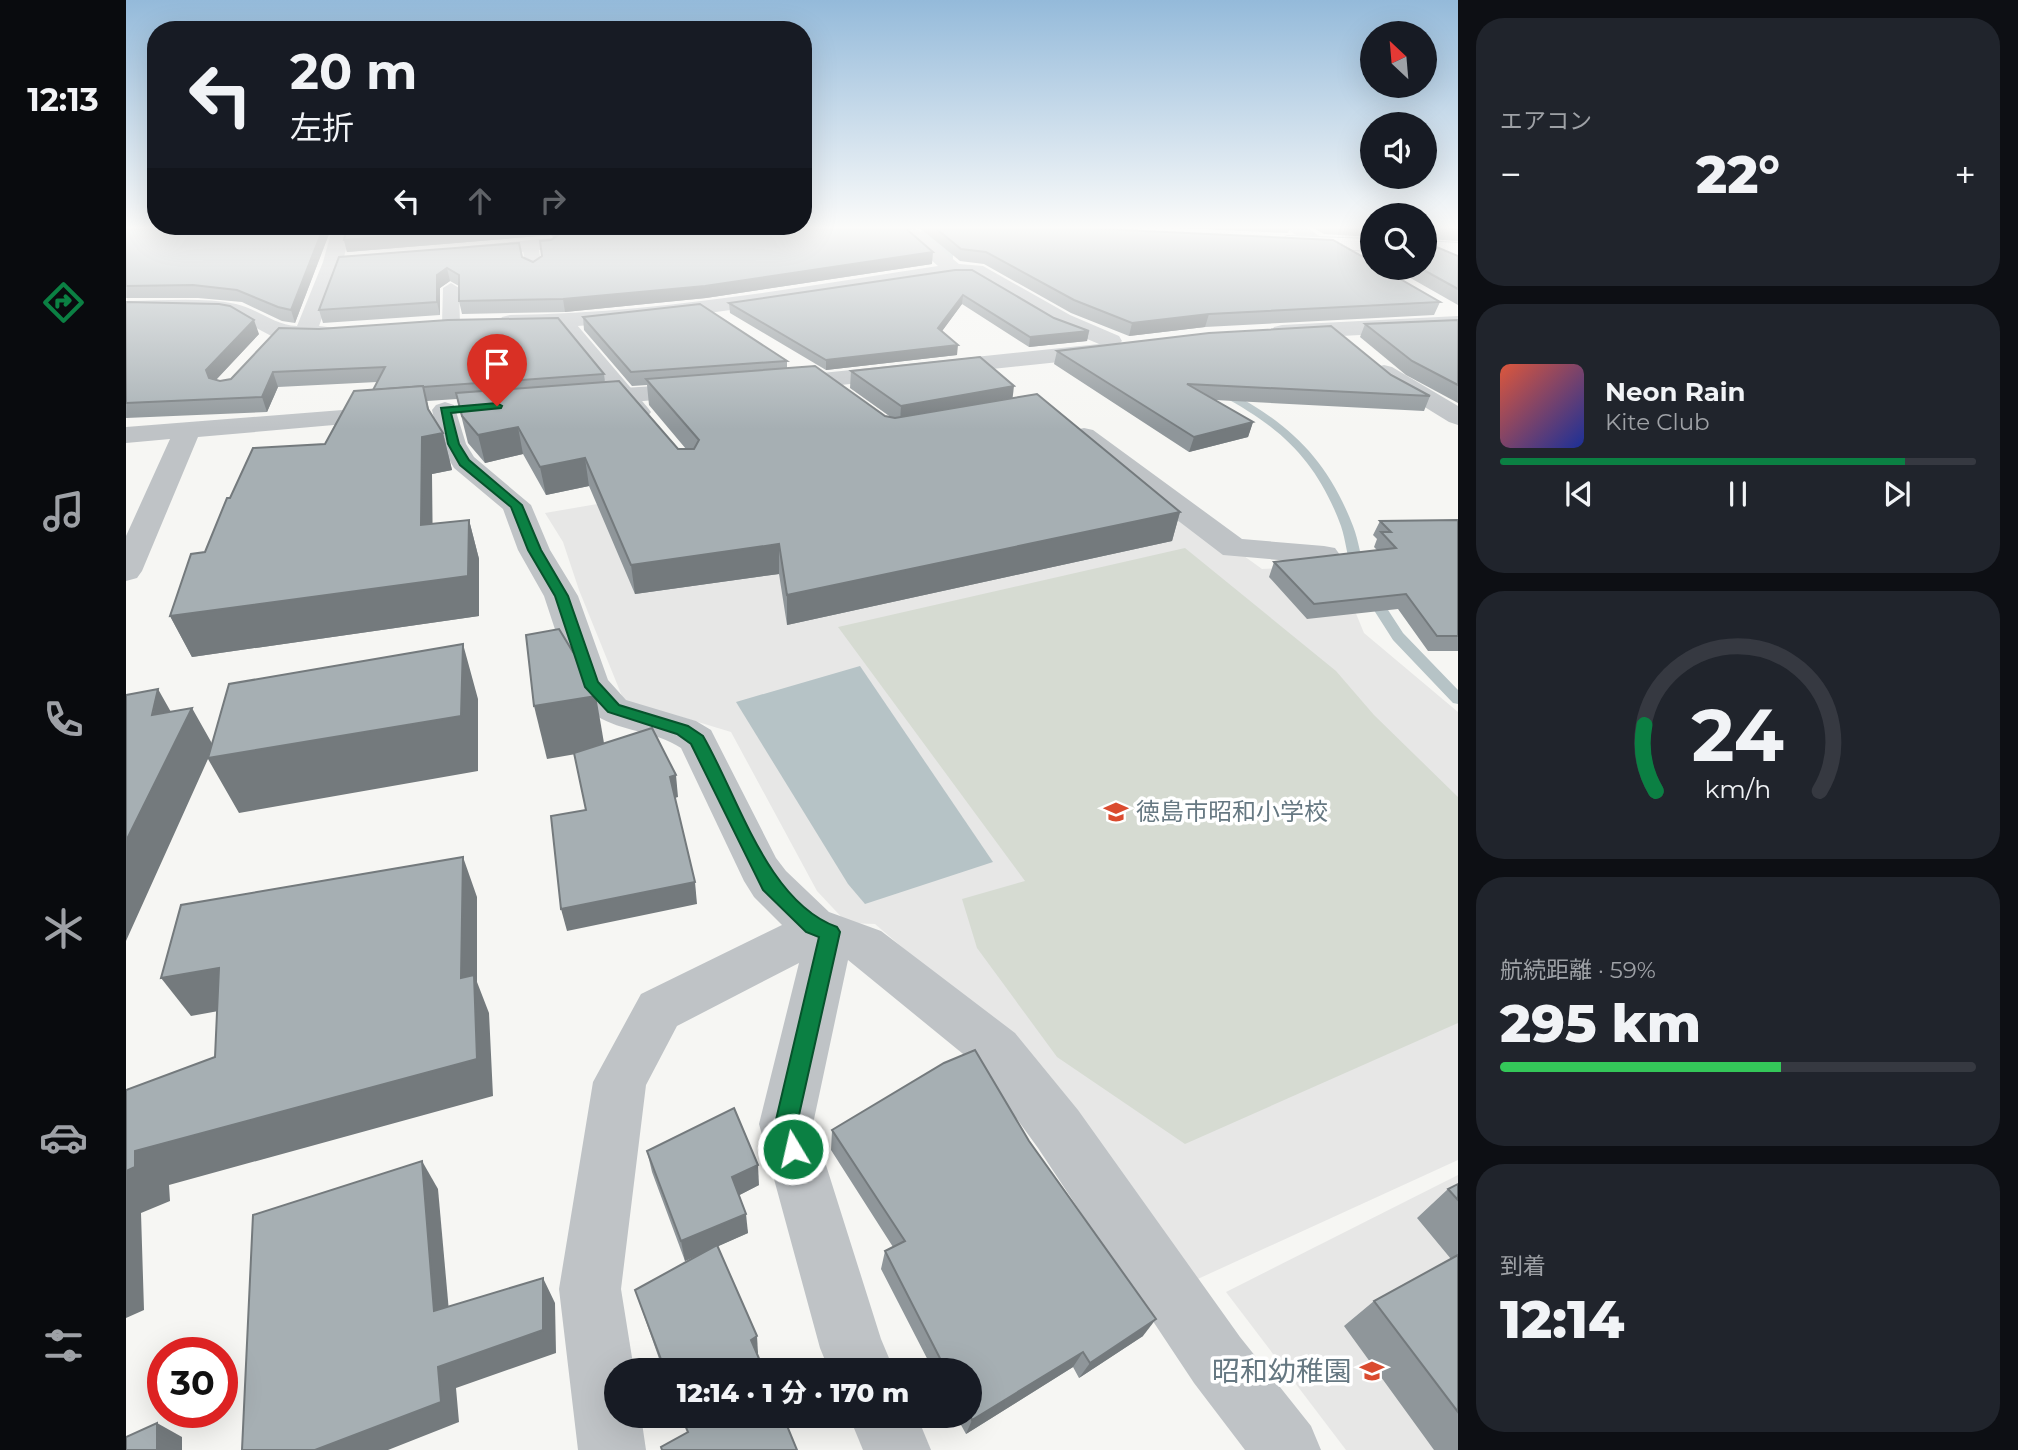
<!DOCTYPE html>
<html lang="ja">
<head>
<meta charset="utf-8">
<style>
  :root { --surface:#171b24; --page:#20242c; --text:#f1f3f6; --muted:#9ea1a6; --line:#363941; --accent:#0b8043 }
  body { margin:0; font-family:Montserrat,"Noto Sans JP",sans-serif; background:var(--page); color:var(--text); height:100vh; display:flex; flex-direction:column; font-size:26px; white-space:nowrap }
  * { box-sizing:border-box; margin:0 }
  p { font-size:23px; color:var(--muted) }
  .icon { flex:none; width:38px; height:38px; fill:none; stroke:currentColor; stroke-width:2; stroke-linecap:round; stroke-linejoin:round }
  .map { position:relative; flex:1; overflow:hidden }
  .details { display:flex; flex-direction:column; gap:18px; padding:18px; background:#0d0f14; width:560px }
  .details>* { flex:none }
  .top-card { position:absolute; left:21px; top:21px; width:665px; height:214px; border-radius:28px; box-shadow:0 7px 28px #0002; background:#171b24; color:var(--text); overflow:hidden }
  .needle { width:46px; rotate:334deg }
  .tools { position:absolute; left:1234px; top:21px; display:grid; gap:14px }
  .tools a { display:grid; place-items:center; width:77px; height:77px; border-radius:50%; background:var(--surface); box-shadow:0 7px 28px #0002; font-size:35px }
  .speed { position:absolute; left:21px; top:1337px; display:flex; gap:14px; font-size:35px; font-weight:700; text-align:center }
  .speed>* { display:grid; place-content:center; width:91px; height:91px; border-radius:50%; background:var(--surface); box-shadow:0 7px 28px #0002; line-height:1 }
  .speed .limit { border:10px solid #d22; background:#fff; color:#111 }
  .pin { position:absolute; display:grid; place-items:center; width:60px; height:60px; color:#fff; margin:-72px -30px; border-radius:50% 50% 50% 0; rotate:-45deg; box-shadow:0 0 7px #0007 }
  .pin .icon { rotate:45deg }
  .me { position:absolute; width:77px; margin:-38px; rotate:351deg; stroke-linejoin:round; filter:drop-shadow(0 0 5px #0008) }
  .turn { display:flex; align-items:center; gap:24px; height:147px; padding:0 28px; font-size:32px }
  .turn .icon { width:91px; height:91px; stroke-width:2.5 }
  .turn b { display:block; font-size:49px; line-height:60px }
  .lanes { display:flex; align-items:center; height:66px; padding:0 28px; background:#0003; justify-content:center; gap:35px; direction:ltr }
  .lanes .off { opacity:.35 }
  .big { font-size:52px; font-weight:800; line-height:1.1 }
  .details .card { flex:1; display:flex; flex-direction:column; justify-content:center; gap:10px; min-width:0; padding:0 24px; border-radius:28px; background:var(--page) }
  .details .dial { align-items:center; gap:0 }
  .dial svg { height:182px; overflow:visible; fill:none; stroke:var(--line); stroke-width:7; stroke-linecap:round; text-anchor:middle }
  .dial text { fill:var(--text); stroke:none }
  .song { display:flex; align-items:center; gap:21px }
  .cover { width:84px; height:84px; border-radius:10px; background:linear-gradient(135deg,hsl(10 70% 55%),hsl(230 70% 35%)) }
  .played { height:7px; border-radius:4px; background:linear-gradient(90deg,var(--accent) 85%,var(--line) 85%) }
  .keys { display:flex; justify-content:space-around; direction:ltr }
  .heat { display:flex; justify-content:space-between; align-items:center; font-size:38px; direction:ltr }
  .charge { height:10px; border-radius:5px; background:linear-gradient(90deg,#34c759 59%,var(--line) 0) }
  .trip { position:absolute; left:478px; top:1358px; width:378px; height:70px; border-radius:35px; background:var(--surface); box-shadow:0 7px 28px #0002; font-weight:800; line-height:70px; text-align:center }
  main { display:flex; flex:1; min-height:0 }
  .tab-bar { display:flex; flex-direction:column; width:126px; justify-content:space-around; align-items:center; background:#090b0e; color:var(--muted) }
  .tab-bar .icon { width:49px; height:49px }
  .tab-bar .current { color:var(--accent) }
  .tab-bar b { font-size:32px; color:var(--text) }
  .map>svg:first-child { display:block }
  .built { fill:#e7e7e6 }
  .green { fill:#d6dbd2 }
  .water { fill:#b6c3c6 }
  .lines { fill:none; stroke-linecap:round; stroke-linejoin:round }
  .stream { fill:#b6c3c6; fill-rule:evenodd }
  .secondary-casing { stroke:#b1b7bb; stroke-width:2 }
  .lane { fill:#bfc3c6; fill-rule:evenodd }
  .street { fill:#bfc3c6; fill-rule:evenodd }
  .secondary { fill:#fff; fill-rule:evenodd }
  .wall { fill:#8f969a }
  .shaded-wall { fill:#747a7d }
  .building { fill:#a6afb3; stroke:#747a7d; stroke-width:2 }
  .route { fill:#0b8043; stroke:#07532c; stroke-width:2 }
  .labels { text-anchor:middle; stroke-width:7; stroke-linejoin:round; paint-order:stroke }
  .poi-label { font-size:24px; fill:#667882; stroke:#fff; text-anchor:start }
  .near-poi-label { font-size:28px; fill:#667882; stroke:#fff; text-anchor:end }
</style>
</head>
<body>
<main>
<nav class="tab-bar">
<b>12:13</b>
<svg class="icon current" aria-label="directions" viewBox="0 0 24 24"><path d="M12 3l9 9-9 9-9-9zM9 14v-3h6M13 9l2 2-2 2"/></svg>
<svg class="icon" aria-label="music" viewBox="0 0 24 24"><path d="M9 18V5l10-2v13"/><circle cx="6" cy="18" r="3"/><circle cx="16" cy="16" r="3"/></svg>
<svg class="icon" aria-label="phone" viewBox="0 0 24 24"><path d="M5 4h4l2 5-3 2q2 4 5 5l2-3 5 2v4C11 20 4 13 5 4z"/></svg>
<svg class="icon" aria-label="climate" viewBox="0 0 24 24"><path d="M12 3v18M4 7l16 10M4 17L20 7"/></svg>
<svg class="icon" aria-label="car" viewBox="0 0 24 24"><path d="M5 17H2v-5l4-1 3-4h7l3 4 3 1v5h-3M9 17h6M6 11h13"/><circle cx="7" cy="17" r="2"/><circle cx="17" cy="17" r="2"/></svg>
<svg class="icon" aria-label="filters" viewBox="0 0 24 24"><path d="M4 7h16M4 17h16"/><circle cx="9" cy="7" r="2"/><circle cx="15" cy="17" r="2"/></svg>
</nav>
<div class="map">
<svg width="1332" height="1450" viewBox="0 0 1332 1450">
  <rect width="100%" height="100%" fill="#f6f6f3"/>
  <!-- built -->
  <g class="built">
    <path d="M936,424L1136,569L1210,565L1238,633L1332,712V1160L1063,1283L869,1027L749,924L721,923L691,891L605,732L549,715L500,706L453,590L437,542L419,513Z"/>
    <path d="M1332,1175V1450H1220L1100,1292Z"/>
  </g>
  <!-- green -->
  <path class="green" d="M1059,548L1210,671L1248,715L1332,797V1023L1059,1144L931,1057L851,948L836,899L899,881L712,627Z"/>
  <!-- water -->
  <path class="water" d="M734,666L867,862L739,904L722,884L610,702Z"/>
  <g class="lines">
    <!-- stream -->
    <g class="stream">
      <path d="M796,230L827,255V259H821L793,234Z"/>
      <path d="M1094,391H1102C1164,424 1201,459 1227,526C1233,541 1234,558 1241,573L1239,576L1234,577L1227,573C1221,558 1220,541 1215,526C1191,461 1155,427 1094,395Z"/>
      <path d="M1244,589L1249,590L1277,633L1332,690V704L1327,703L1267,640L1237,593Z"/>
    </g>
    <!-- secondary casing -->
    <g class="secondary-casing">
      <g id="secondary">
        <path d="M1161,236L1246,239V251L1154,246L1152,242Z"/>
        <path d="M1298,241L1332,243V255L1298,253Z"/>
      </g>
    </g>
    <!-- lane -->
    <g class="lane">
      <path d="M404,240L412,245L416,267L408,272L400,267L396,245Z"/>
      <path d="M325,283L333,288L334,324L325,329L316,324L317,288Z"/>
      <path d="M439,317L445,318L522,408L525,412L522,416H508L430,322Z"/>
    </g>
    <!-- street -->
    <g class="street">
      <path d="M207,226H225L217,262L193,326L210,328L213,333L210,338L151,339L110,317L98,314L0,313V301C36,301 75,297 110,304C132,309 148,325 171,326L197,262Z"/>
      <path d="M767,226H787L833,264L857,266L944,315L993,336L996,341L990,347L993,350L989,355L981,357L658,391L649,389L646,384L649,379L658,377L973,344L928,325L846,276H828C680,298 534,326 384,329L376,327L373,322L376,317L384,315C529,313 669,288 812,266Z"/>
      <path d="M1157,226H1179L1203,243L1201,247H1187Z"/>
      <path d="M425,238L434,244L432,248L342,258L333,252L342,246Z"/>
      <path d="M1332,316V330L1156,339L1148,337L1145,332L1148,327L1156,325Z"/>
      <path d="M1258,365L1266,367L1332,406V425L1323,422L1250,377L1246,372L1250,367Z"/>
      <path d="M574,383L583,385L586,390L583,395L452,407L443,404L439,399L443,394L452,391Z"/>
      <path d="M319,402L328,405L340,444L348,457L405,505L424,550L452,596L482,680L500,700L570,721L585,730L650,858L660,871L703,912L755,931L889,1033L952,1110L1114,1337L1185,1426L1195,1450H1119L1068,1383L912,1148L853,1067L722,960L687,1124L755,1339L768,1370H703L694,1348L633,1124L673,963L551,1026L520,1085L495,1289L508,1370H490V1416H515L520,1450H452L433,1289L467,1082L515,994L656,925L628,897L618,881L555,748C531,732 501,732 476,719C465,713 453,695 447,684L418,596L392,550L377,509L328,468L314,444L306,410L310,405Z"/>
      <path d="M267,406L276,409L280,414L276,419L72,437L16,571L11,578L0,581V536L44,439L0,443V427Z"/>
      <path d="M958,428L967,430L1116,539L1198,546L1209,548L1214,555L1209,562L1198,564L1097,555L949,442L945,436L949,430Z"/>
      <path d="M723,1416H791L805,1450H737Z"/>
    </g>
    <!-- secondary -->
    <use href="#secondary" class="secondary"/>
  </g>
  <!-- wall -->
  <g class="wall">
    <path d="M0,226H206L169,323L156,321L116,302L72,298H0Z"/>
    <path d="M221,226H777L806,264L580,298L439,312L336,314L333,301V286L324,281L314,288V315L197,323L193,310L213,257H396L407,262L416,256L425,240L428,238L425,235L221,252L218,240Z"/>
    <path d="M791,226H913L1314,302L1308,315L1079,327L1003,336L945,313L858,264L834,261Z"/>
    <path d="M1013,226H1164L1162,233Z"/>
    <path d="M1184,226H1246V237L1198,234Z"/>
    <path d="M1298,226H1332V241L1301,239V243L1332,256V305L1267,268H1298Z"/>
    <path d="M829,270L928,318L963,331L961,341L903,347L836,304L816,331L831,355L700,370L604,313L603,303Z"/>
    <path d="M0,302L133,334L90,380L94,381L105,379L153,328L478,374L479,382L552,449H560L523,405L521,385L506,386L458,330L457,317L661,361V368L759,416L766,418L724,388L725,371L887,398L1054,512L1046,541L661,625L653,574L509,594L463,486L420,495L397,454L359,463L342,443L331,399L301,401L303,410L317,433L326,470L306,474V524L343,520L353,559V616L66,657L44,616L79,552L104,498L199,444L247,390L251,382L152,387L141,412L0,418Z"/>
    <path d="M1332,320V403L1280,375L1234,337L1239,324Z"/>
    <path d="M931,351L1265,375L1304,396L1298,411L1089,400L1127,422L1122,437L1063,452L928,364Z"/>
    <path d="M1332,520V651H1302L1272,609L1181,619L1143,577L1148,562L1251,550L1248,547L1251,539L1247,535L1254,521Z"/>
    <path d="M706,1130L1017,1336L953,1378L947,1367L840,1434L830,1416H844V1370H807L755,1269L759,1251L767,1247L705,1150Z"/>
    <path d="M521,1151L633,1185L613,1195L622,1233L592,1246L632,1353L631,1354L638,1370H537L509,1290L575,1254L559,1261L526,1172Z"/>
    <path d="M1332,1184V1450H1308L1218,1326L1248,1301L1325,1259L1291,1218L1322,1189Z"/>
  </g>
  <!-- shaded-wall -->
  <g class="shaded-wall">
    <path d="M198,226H206L169,323L165,310Z"/>
    <path d="M393,226H423L425,235L221,252L218,240Z"/>
    <path d="M807,252L806,264L580,298L439,312L437,299Z"/>
    <path d="M321,268L324,281L314,288V315L311,302V275Z"/>
    <path d="M837,295L836,304L811,338L812,328Z"/>
    <path d="M1083,314L1079,327L1003,336L1006,323Z"/>
    <path d="M128,320L133,334L86,384L89,392L80,370Z"/>
    <path d="M963,331L961,341L903,347L904,337Z"/>
    <path d="M832,345L831,355L700,370V360Z"/>
    <path d="M147,372L152,387L141,412L136,397Z"/>
    <path d="M888,386L886,403L774,423L775,406Z"/>
    <path d="M1127,422L1122,437L1063,452L1068,437Z"/>
    <path d="M392,427L397,454L359,463L352,435Z"/>
    <path d="M317,433L326,470L306,474L307,565L295,525L296,437Z"/>
    <path d="M459,458L463,486L420,495L414,467Z"/>
    <path d="M1054,512L1046,541L661,625V595Z"/>
    <path d="M343,520L353,559V616L66,657L44,616Z"/>
    <path d="M653,544V574L509,594L505,565Z"/>
    <path d="M337,644L352,699V771L113,813L82,759L0,941V841L32,689L54,728L66,708L88,747Z"/>
    <path d="M470,696L479,749L421,759L408,706Z"/>
    <path d="M550,775L552,797L546,799L544,777Z"/>
    <path d="M337,857L351,897V982L363,1013L367,1096L43,1185L44,1201L15,1213L18,1310L0,1318V1171L9,1151L335,978Z"/>
    <path d="M569,882L571,904L441,931L435,909Z"/>
    <path d="M93,968L120,1006L65,1016L35,978Z"/>
    <path d="M296,1161L312,1189L325,1334L308,1311Z"/>
    <path d="M632,1165L633,1185L608,1198L606,1177Z"/>
    <path d="M620,1214L622,1233L559,1261L555,1241Z"/>
    <path d="M417,1278L429,1303L430,1353L330,1388L333,1422L262,1450H189L312,1367Z"/>
    <path d="M1030,1319L1017,1336L953,1378L964,1363Z"/>
    <path d="M631,1336L632,1353L626,1356L625,1340Z"/>
    <path d="M957,1352L947,1367L840,1434L846,1420Z"/>
    <path d="M31,1423L56,1437V1450H31Z"/>
  </g>
  <!-- building -->
  <g class="building">
    <path d="M0,226H198L165,310L152,307L111,290L67,285L0,286Z"/>
    <path d="M221,226H393L218,240Z"/>
    <path d="M426,226H777L807,252L579,286L437,299L333,301V275L321,268L311,275V302L193,310L213,257L393,243L396,257L407,262L416,256L414,241L425,240L435,233Z"/>
    <path d="M807,226H913L1207,240L1246,262V268H1255L1314,302L1083,314L1006,323L948,300L860,252L835,249Z"/>
    <path d="M1298,226H1332V229L1301,227V243L1332,256V289L1294,268H1298Z"/>
    <path d="M829,270H846L928,318L963,331L904,337L837,295L812,328L832,345L700,360L603,303Z"/>
    <path d="M0,302L93,304L104,306L128,320L80,370L83,378L94,381L105,379L153,328L193,329L322,320L432,318L478,374L297,387V386L247,390L259,367L147,372L136,397L0,403Z"/>
    <path d="M574,304L661,361L505,372L457,317Z"/>
    <path d="M1332,320V385L1286,361L1239,324Z"/>
    <path d="M1205,326L1265,375L1304,396L1061,384L1127,422L1068,437L931,351L1083,333Z"/>
    <path d="M854,357L888,386L775,406L725,371Z"/>
    <path d="M689,366L759,416L769,418L911,394L1054,512L661,595L653,544L505,565L459,458L414,467L392,427L352,435L336,416L330,393L493,381L552,449H568L573,440L520,379Z"/>
    <path d="M297,386L302,409L317,433L296,437L295,525L343,520L342,576L44,616L65,554L79,552L101,498H104L127,448L199,444L228,391Z"/>
    <path d="M1332,520V636H1311L1280,594L1188,604L1148,562L1270,548L1255,532H1265L1254,521Z"/>
    <path d="M433,629L447,652L463,667L470,696L408,706L400,635Z"/>
    <path d="M337,644L335,716L82,758L103,684Z"/>
    <path d="M32,689L26,715L66,708L0,841V695Z"/>
    <path d="M526,728L550,775L544,777L569,882L435,909L425,816L460,810L448,753Z"/>
    <path d="M337,857L335,978L348,975L351,1059L9,1151V1167L0,1171V1090L89,1057L93,968L35,978L55,905Z"/>
    <path d="M849,1050L903,1141L1030,1319L964,1363L957,1352L846,1420L844,1415V1370H820L759,1251L779,1241L706,1130L818,1063Z"/>
    <path d="M608,1108L632,1165L606,1177L620,1214L555,1241L521,1151Z"/>
    <path d="M296,1161L308,1311L417,1278V1330L312,1367L315,1402L189,1450H116L127,1215Z"/>
    <path d="M1332,1184V1200L1322,1189Z"/>
    <path d="M591,1245L631,1336L625,1340L638,1370H539L509,1290Z"/>
    <path d="M1332,1255V1412L1248,1301Z"/>
    <path d="M555,1416H657L671,1450H536L535,1447L562,1432Z"/>
    <path d="M31,1423V1450H0V1437Z"/>
  </g>
  <!-- sky -->
  <linearGradient id="sky" x2="0" y2="1"><stop stop-color="#94bada"/><stop offset="0.53" stop-color="#fbfbfa"/><stop offset="1" stop-color="#fbfbfa" stop-opacity="0"/></linearGradient>
  <rect width="1332" height="429" fill="url(#sky)"/>
  <!-- route -->
  <path class="route" d="M371,403L376,406L375,408L325,413L333,444L343,460L396,505L415,550L442,596L472,682L493,705L562,726L577,736C612,796 641,902 711,927L714,932L671,1124L679,1149L675,1157L667,1160L659,1157L649,1124L693,937L680,932L637,890L565,744L551,734L482,712L459,687L429,596L402,550L385,507L334,465L322,444L315,408Z"/>
  <!-- icons -->
  <defs>
    <g id="school-bare" transform="scale(1.89)"><path d="M0-5L7-2L0 1L-7-2ZM-4 1L0 2.5L4 1V4Q0 6-4 4Z" fill="#da4b2f" stroke="#fff" stroke-width="2.5" paint-order="stroke"/></g>
  </defs>
  <g fill-rule="evenodd">
    <use href="#school-bare" x="990" y="812"/>
    <use href="#school-bare" x="1246" y="1371"/>
  </g>
  <g class="labels">
    <!-- poi labels -->
    <g class="poi-label">
      <text x="1010" y="820">徳島市昭和小学校</text>
    </g>
    <!-- near-poi labels -->
    <g class="near-poi-label">
      <text x="1226" y="1381">昭和幼稚園</text>
    </g>
  </g>
</svg>
<div class="tools">
<a><svg class="needle" viewBox="-14 -14 28 28"><path d="M0-13l5 13h-10z" fill="#e53935"/><path d="M0 13l5-13h-10z" fill="#9ea1a6"/></svg></a>
<a><svg class="icon" aria-label="sound" viewBox="0 0 24 24"><path d="M4 9h4l5-4v14l-5-4H4zM17 9q2 3 0 6"/></svg></a>
<a><svg class="icon" aria-label="search" viewBox="0 0 24 24"><circle cx="10" cy="10" r="6"/><path d="M15 15l6 6"/></svg></a>
</div>
<div class="speed"><div class="limit">30</div></div>
<div class="pin" style="left:371px;top:406px;background:#d93025"><svg class="icon" aria-label="arrive" viewBox="0 0 24 24"><path d="M6 21V4h12l-3 4 3 4H6"/></svg></div>
<svg class="me" style="left:667px;top:1149px" viewBox="-20 -20 40 40"><circle r="17" fill="#0b8043" stroke="#fff" stroke-width="3"/><path d="M0-11L8 9 0 5-8 9z" fill="#fff"/></svg>
<div class="trip">12:14 · 1 分 · 170 m</div>
<div class="top-card">
<div class="turn"><svg class="icon" aria-label="left" viewBox="0 0 24 24"><path d="M17 20v-9H6M10 6l-5 5 5 5"/></svg><div><b>20 m</b>左折</div></div>
<div class="lanes"><svg class="icon" aria-label="left" viewBox="0 0 24 24"><path d="M17 20v-9H6M10 6l-5 5 5 5"/></svg><svg class="icon off" aria-label="ahead" viewBox="0 0 24 24"><path d="M12 20V5M6 11l6-6 6 6"/></svg><svg class="icon off" aria-label="right" viewBox="0 0 24 24"><path d="M7 20v-9h11M14 6l5 5-5 5"/></svg></div>
</div>
</div>
<section class="details">
<div class="card"><p>エアコン</p>
<div class="heat"><a>−</a><b class="big">22°</b><a>+</a></div>
</div>
<div class="card">
<div class="song"><i class="cover"></i><div><b>Neon Rain</b><p>Kite Club</p></div></div>
<div class="played"></div>
<div class="keys"><svg class="icon" aria-label="previous" viewBox="0 0 24 24"><path d="M18 5L8 12l10 7zM5 5v14"/></svg><svg class="icon" aria-label="pause" viewBox="0 0 24 24"><path d="M8 5v14M16 5v14"/></svg><svg class="icon" aria-label="next" viewBox="0 0 24 24"><path d="M6 5l10 7-10 7zM19 5v14"/></svg></div>
</div>
<div class="card dial"><svg viewBox="0 0 100 80">
<path d="M14 69A42 42 0 1 1 86 69"/>
<path d="M14 69A42 42 0 0 1 9 40" stroke="#0b8043"/>
<text x="50" y="56" font-size="32" font-weight="700">24</text>
<text x="50" y="72" font-size="11">km/h</text>
</svg></div>
<div class="card"><p>航続距離 · 59%</p><b class="big">295 km</b><div class="charge"></div></div>
<div class="card"><p>到着</p><b class="big">12:14</b></div>
</section>
</main>
</body>
</html>
